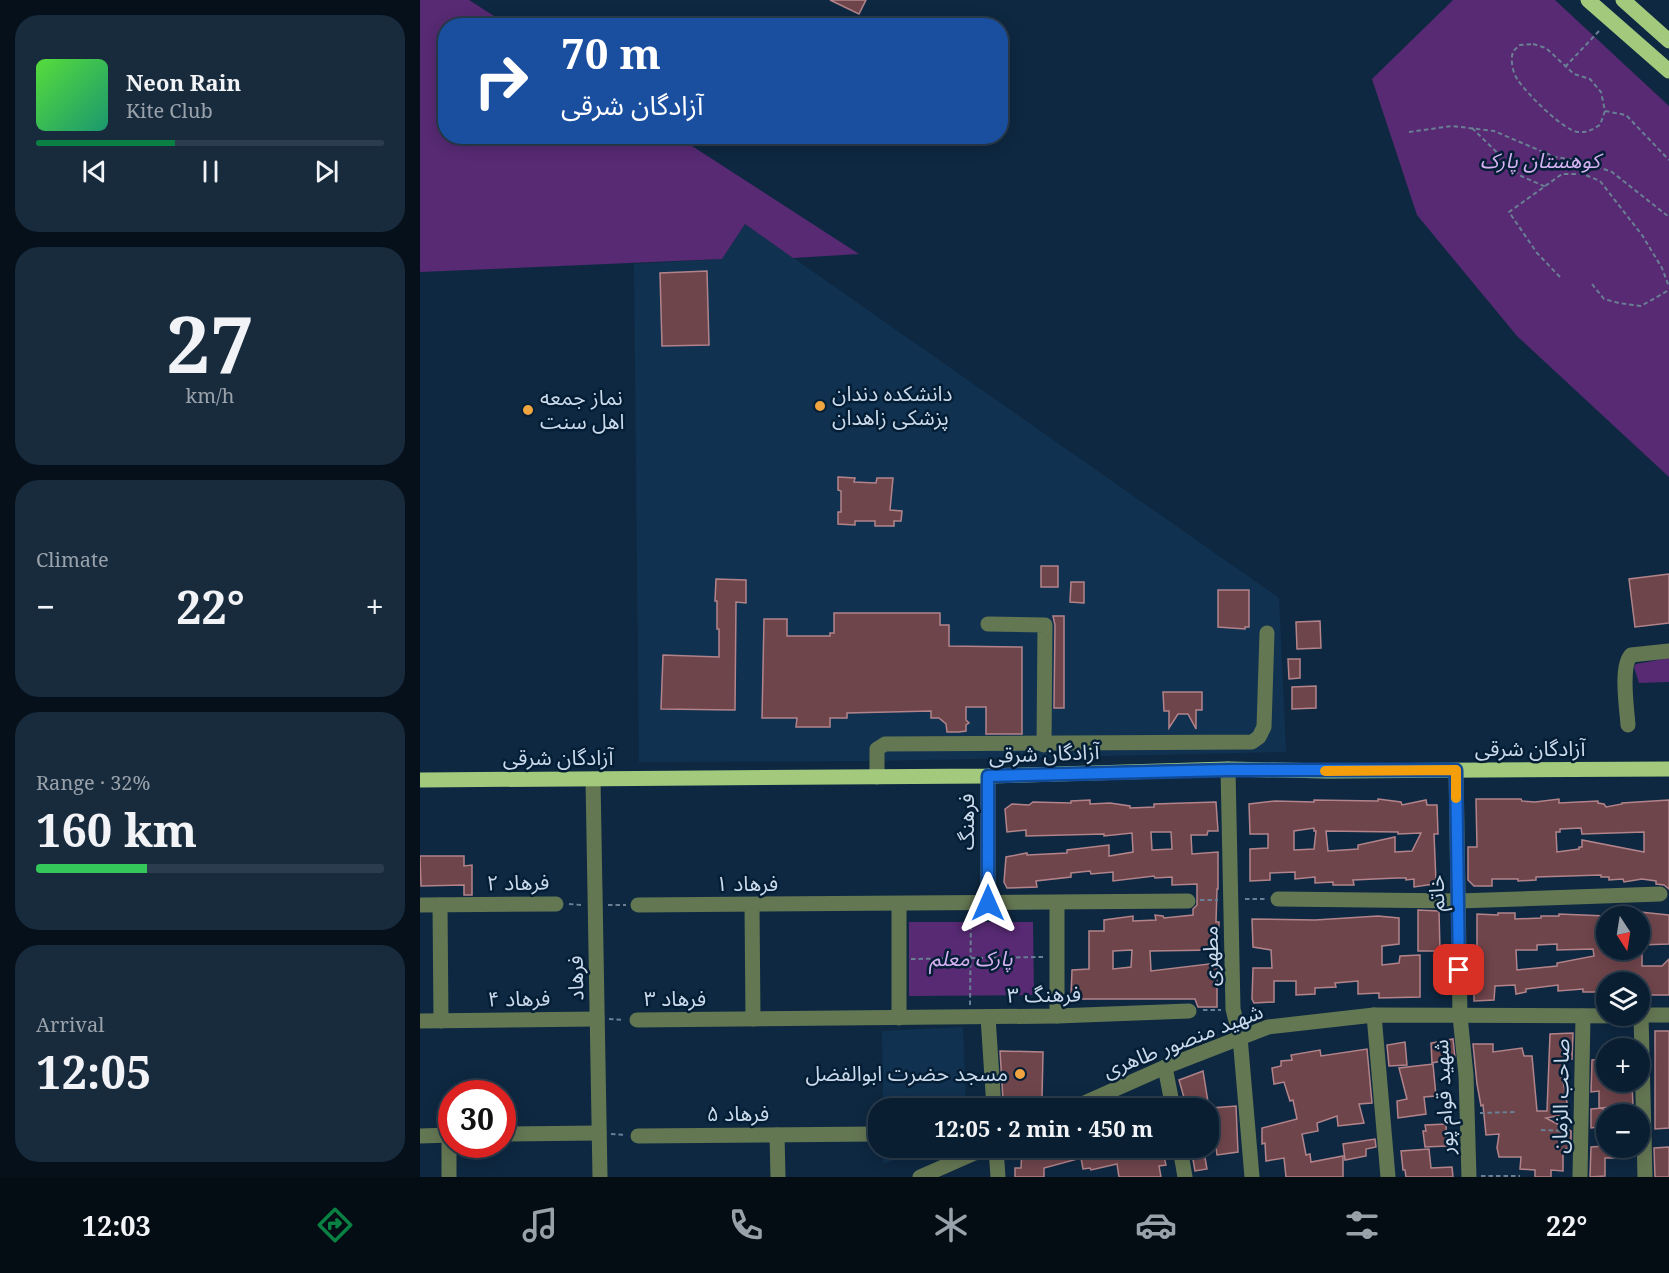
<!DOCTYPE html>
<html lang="en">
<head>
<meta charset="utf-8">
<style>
  :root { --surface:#0a1e31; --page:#182b3d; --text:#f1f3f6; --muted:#99a2ab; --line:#2a3c4d; --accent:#0b8043 }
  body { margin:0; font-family:"Noto Serif","Noto Sans Arabic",serif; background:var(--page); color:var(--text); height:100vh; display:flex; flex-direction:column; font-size:22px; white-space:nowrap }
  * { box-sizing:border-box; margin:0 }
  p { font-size:20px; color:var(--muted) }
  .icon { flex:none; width:33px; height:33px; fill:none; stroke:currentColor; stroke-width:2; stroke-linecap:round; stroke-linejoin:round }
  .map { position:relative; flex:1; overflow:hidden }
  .sheet { display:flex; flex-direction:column; gap:15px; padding:15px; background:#06101b; width:420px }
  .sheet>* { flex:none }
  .banner { position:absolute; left:18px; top:18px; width:570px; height:126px; border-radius:24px; box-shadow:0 3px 15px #0003,0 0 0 2px var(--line); background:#1a4fa0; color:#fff; overflow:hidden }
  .needle { width:39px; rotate:168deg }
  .tools { position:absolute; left:1176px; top:906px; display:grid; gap:12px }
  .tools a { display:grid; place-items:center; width:54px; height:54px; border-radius:50%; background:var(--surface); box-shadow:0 3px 15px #0003,0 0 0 2px var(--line); font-size:30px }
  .speed { position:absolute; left:18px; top:1080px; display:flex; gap:12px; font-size:30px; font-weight:700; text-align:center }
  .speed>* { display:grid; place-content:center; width:78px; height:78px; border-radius:50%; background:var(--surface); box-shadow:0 3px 15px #0003,0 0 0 2px var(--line); line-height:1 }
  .speed .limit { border:9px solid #d22; background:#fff; color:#111 }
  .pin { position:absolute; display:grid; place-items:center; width:51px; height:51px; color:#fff; margin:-26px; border-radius:12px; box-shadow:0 3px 9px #0006 }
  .me { position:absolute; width:66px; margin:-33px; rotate:0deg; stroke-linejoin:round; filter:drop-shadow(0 0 4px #0008) }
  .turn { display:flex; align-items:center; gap:21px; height:126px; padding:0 24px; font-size:27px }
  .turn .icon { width:78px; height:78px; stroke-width:2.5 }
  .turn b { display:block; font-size:42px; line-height:51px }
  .big { font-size:45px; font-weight:700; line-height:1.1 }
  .sheet .tile { flex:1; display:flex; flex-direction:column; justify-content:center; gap:9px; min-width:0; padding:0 21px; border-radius:24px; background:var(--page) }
  .sheet .dial { align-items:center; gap:0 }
  .dial b { font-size:78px; line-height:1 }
  .song { display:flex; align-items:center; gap:18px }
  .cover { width:72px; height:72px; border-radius:9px; background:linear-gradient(135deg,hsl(110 70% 55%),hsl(160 70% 35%)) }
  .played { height:6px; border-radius:3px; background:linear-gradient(90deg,var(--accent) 40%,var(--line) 40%) }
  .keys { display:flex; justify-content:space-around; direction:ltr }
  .heat { display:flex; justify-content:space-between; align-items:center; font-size:33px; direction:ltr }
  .charge { height:9px; border-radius:4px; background:linear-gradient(90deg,#34c759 32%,var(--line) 0) }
  .trip { position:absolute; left:448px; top:1098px; width:351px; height:60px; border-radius:24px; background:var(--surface); box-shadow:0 3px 15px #0003,0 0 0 2px var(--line); font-weight:700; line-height:60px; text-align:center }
  .tab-bar { display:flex; height:96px; justify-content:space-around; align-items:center; background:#040c14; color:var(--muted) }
  .tab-bar .icon { width:42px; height:42px }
  .tab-bar .active { color:var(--accent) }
  .tab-bar b { font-size:27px; color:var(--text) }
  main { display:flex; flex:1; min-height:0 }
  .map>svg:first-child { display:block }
  .built { fill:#113150 }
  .green { fill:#572a73 }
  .building { fill:#6e454b; stroke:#b2848a; stroke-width:1.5; fill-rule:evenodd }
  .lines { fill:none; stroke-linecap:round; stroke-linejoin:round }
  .path { stroke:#6a7f94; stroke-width:2; stroke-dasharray:4.5 3; stroke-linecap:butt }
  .minor { stroke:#647753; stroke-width:15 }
  .major { stroke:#a2c97c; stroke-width:15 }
  .route-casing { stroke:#114b97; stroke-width:15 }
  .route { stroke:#1a73e8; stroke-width:10 }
  .slow { stroke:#f59e0b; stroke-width:10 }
  .poi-dot { fill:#f1a540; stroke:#041e36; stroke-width:2 }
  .labels { text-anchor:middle; stroke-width:5; stroke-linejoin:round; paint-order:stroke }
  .park-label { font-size:21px; font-style:italic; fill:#d6b1f1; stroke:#041e36 }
  .poi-label { font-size:21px; fill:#cbdaeb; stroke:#041e36; text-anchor:start }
  .street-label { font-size:21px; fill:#cbdaeb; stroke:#041e36 }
</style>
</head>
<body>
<main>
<section class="sheet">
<div class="tile">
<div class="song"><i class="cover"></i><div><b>Neon Rain</b><p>Kite Club</p></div></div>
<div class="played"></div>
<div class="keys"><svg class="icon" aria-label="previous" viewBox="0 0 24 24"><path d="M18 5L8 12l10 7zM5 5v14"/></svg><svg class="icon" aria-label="pause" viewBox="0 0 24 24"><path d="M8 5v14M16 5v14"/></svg><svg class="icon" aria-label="next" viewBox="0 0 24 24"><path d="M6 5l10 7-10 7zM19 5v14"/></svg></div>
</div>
<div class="tile dial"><b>27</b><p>km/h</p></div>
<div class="tile"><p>Climate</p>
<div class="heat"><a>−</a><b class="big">22°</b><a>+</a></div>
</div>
<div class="tile"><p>Range · 32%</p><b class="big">160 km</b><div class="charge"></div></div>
<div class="tile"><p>Arrival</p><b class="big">12:05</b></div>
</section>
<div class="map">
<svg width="1249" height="1177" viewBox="0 0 1249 1177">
  <rect width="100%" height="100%" fill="#0e2841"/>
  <!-- built -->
  <g class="built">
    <path d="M325,224L859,598L866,752L456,761L219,762L214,264L302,259Z"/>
    <path d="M543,1027L546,1108H463L462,1031Z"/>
    <path d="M463,1148H505L463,1164Z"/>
  </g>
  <!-- green -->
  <g class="green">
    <path d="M0,0H49L88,25L26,26V136L258,137L439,254L373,258L325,224L302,259L0,272Z"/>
    <path d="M1033,0H1135L1249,106V477L1097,336L997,215L952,79Z"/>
    <path d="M1249,658V682L1219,683L1214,667L1216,664Z"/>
    <path d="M489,922H613L614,995L489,996Z"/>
  </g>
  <!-- building -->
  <g class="building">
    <path d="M410,0H446L439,14Z"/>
    <path d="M287,271L289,345L242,346L240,273Z"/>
    <path d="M418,477L435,478L434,482L456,483L457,478H473L470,510L482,511L481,521H474V526H455V521H435V525L418,524V512H421V491L418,490Z"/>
    <rect x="621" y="566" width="17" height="21"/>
    <path d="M1249,574V623L1215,627L1209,579Z"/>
    <path d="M296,579L326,580V603L316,602L315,710L241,709L243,655L299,657V629H297V601H295Z"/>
    <path d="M651,582H664V603L650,602Z"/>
    <path d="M798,590H829V627H825V629L798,627Z"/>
    <path d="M414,613H520V625H529V646L602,647V734H566V707H546V720L549,723L546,725V731L539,732H527L526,724L519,718H511V711L427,713V718H410V727H376L377,718H342L344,619H367V636H410V633H414Z"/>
    <path d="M633,616H644V708H634L635,625Z"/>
    <path d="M900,621L901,648L877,649L876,622Z"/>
    <path d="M868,659H880V678L869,679Z"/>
    <path d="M896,686V708L872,709V687Z"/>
    <path d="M743,692H782V710H776V729L768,714H758L749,728V711H744Z"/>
    <path d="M958,799L981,802L982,805L1006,800L1007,805H1017L1018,834H1014L1016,882L1014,884L994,887V879L986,880V878H977L933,880L934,885H913V882L895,883V877L875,879V872L850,873V880L830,881V849L848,848V834H830L829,804L855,801L894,802V800L958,801ZM894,828V831H896L894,849L874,850V831ZM906,831L978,832V834L1001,833L992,851L975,852V837L938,845V849L908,851Z"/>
    <path d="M1056,799H1101L1102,801L1115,802L1139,799V803L1178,801V803L1184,804L1186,807L1202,804V803L1249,800V889L1244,885L1236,884V881L1222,879L1204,882L1203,879L1189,880V877H1181V875L1116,877V880L1098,881V879H1072V886H1054L1048,880V847H1057ZM1161,828L1162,834L1224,832V852L1162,840V847H1159V849L1137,852L1136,832H1140V829Z"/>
    <path d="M670,800V804L690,803L710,806V808L734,807V804L796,802L798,831H788L787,835H771L772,854L798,852V889H797L796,922H799L798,948L796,950L730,951L731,971L797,963V1007H778L775,999H654L651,995L652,970L669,969V931H684V920L713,916V921L736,920L735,915L743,916L744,918L773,915V909L777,905V884L752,885V877L735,878L734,876L693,881V872L671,874L670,871L651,873V877L616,881L617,887L587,888L584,882L586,857L607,853V855L647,853V850L689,845V856L713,852L712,833L684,836V834L606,836V830L587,832L585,809L592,804L609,805L613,802L651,803V801ZM731,832H751L752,849L732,850ZM712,950L711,967L693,969V951Z"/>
    <path d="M0,856H44V866L52,865V895H44V885L1,886Z"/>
    <path d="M998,910L1019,911L1020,951H998Z"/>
    <path d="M1220,912L1249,915V944L1220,945Z"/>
    <path d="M1078,913H1095V919L1121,918V916H1139V914L1186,916V950H1222V966H1242L1249,959V995H1225V990H1220V982H1186V992H1163V989L1138,991V985L1106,989V992L1096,994L1095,985L1075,986L1074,1000L1054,1001V962H1057V914L1078,915ZM1137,944V950L1173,949L1174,956L1137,963V966L1097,970L1096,950H1117V945Z"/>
    <path d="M958,916L979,918V944L962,946V965L979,963L980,956L1000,955V997L959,998V993L938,994V981L915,983L916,987L895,988V994L876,995V981H854V1002L834,1003L832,999L833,968H852L851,950L833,947L832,919L895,920Z"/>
    <path d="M1235,1031H1249V1128L1235,1129Z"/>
    <path d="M1153,1033L1152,1059H1144L1145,1075H1142L1149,1114L1126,1118L1151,1131V1148L1143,1149V1171L1131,1170V1177H1115V1170L1100,1169L1101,1157H1079L1077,1148L1079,1134L1066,1135L1063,1105L1061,1106L1057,1084L1053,1044H1073V1052L1102,1048L1104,1056H1112L1117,1111H1127L1130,1034Z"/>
    <path d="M1033,1039L1035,1058L1012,1063L1011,1043Z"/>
    <path d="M985,1042L987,1065L969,1066L967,1045Z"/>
    <path d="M947,1049L952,1103L939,1104L944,1123L918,1126L917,1116L897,1123L898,1131L882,1134L886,1155L890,1154L891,1162L923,1156V1177H866L864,1158L846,1161L845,1143L842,1144V1128L877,1119L873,1100L870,1101L864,1082L854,1084L852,1068L861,1066V1061L872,1060L871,1055L900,1050L901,1056Z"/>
    <path d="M580,1051L623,1052L622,1098L599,1108H595L583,1100Z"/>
    <path d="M1186,1059V1082H1200V1090L1212,1083L1213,1106L1179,1108V1091L1171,1092L1172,1060Z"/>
    <path d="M1013,1064L1016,1096L1004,1097L1006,1114L978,1118L977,1101L987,1099L979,1068Z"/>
    <path d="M783,1071L789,1108H767L759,1080Z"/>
    <path d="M816,1106L818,1152L797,1155L791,1108Z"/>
    <path d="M1183,1108L1186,1126L1171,1128V1109Z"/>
    <path d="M1026,1124L1027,1146L1005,1147L1003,1131H1006L1005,1125Z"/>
    <path d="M955,1139L956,1147L946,1149V1156L925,1160L923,1144Z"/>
    <path d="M1185,1146L1207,1148L1206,1158H1185V1176L1170,1177L1171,1147Z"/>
    <path d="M1249,1147V1177H1235L1234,1148Z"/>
    <path d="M602,1148H742L746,1165L739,1166L741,1177H699L697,1164L671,1170L670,1168L663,1169L661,1158L624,1168V1177H595V1168H601Z"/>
    <path d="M1009,1149L1011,1168L1032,1167L1033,1177H986L985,1170H983L981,1151Z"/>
    <path d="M784,1152L787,1169L775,1171L772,1154Z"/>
  </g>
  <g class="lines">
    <!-- path -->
    <g class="path">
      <path d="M1113,44L1126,48L1154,74L1170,79L1181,92L1185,111L1180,125C1173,129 1167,133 1158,132C1144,131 1106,93 1098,80C1093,74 1090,60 1093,52C1094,50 1097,48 1099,45Z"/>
      <path d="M1145,67L1180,30"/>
      <path d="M1185,111L1206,115L1249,160"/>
      <path d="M1052,128L1101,176L1126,187"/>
      <path d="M989,132L1032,126L1074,131L1135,157L1162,161L1192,172L1249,217"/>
      <path d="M1140,277L1117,253L1089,212L1142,174H1163L1180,181L1222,235L1242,268L1249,287"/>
      <path d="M1172,284L1184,299L1199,303L1221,306L1249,290"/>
      <path d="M825,899H846"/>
      <path d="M780,900H798"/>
      <path d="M149,904L161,905"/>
      <path d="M188,905H206"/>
      <path d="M491,959L623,957"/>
      <path d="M550,1005L551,915"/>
      <path d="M783,1010H801"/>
      <path d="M189,1019L204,1020"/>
      <path d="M1060,1113L1096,1112"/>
      <path d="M1121,1130L1148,1131"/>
      <path d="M191,1134L206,1135"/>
      <path d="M1061,1176H1100"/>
    </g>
    <!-- minor -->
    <g class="minor">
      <path d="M568,624L625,625L624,745"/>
      <path d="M1208,725C1207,709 1200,667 1211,655L1249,651"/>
      <path d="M808,769L813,1009L820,1037L832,1177"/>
      <path d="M1036,770L1040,1016L1046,1075L1049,1177"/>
      <path d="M457,777V749L465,744L832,742L839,737L844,727L847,633"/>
      <path d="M173,779L180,1177"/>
      <path d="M858,899L1038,901L1240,894"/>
      <path d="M568,903V776"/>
      <path d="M479,904V1018"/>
      <path d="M0,905L136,904"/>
      <path d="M20,905L21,1021"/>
      <path d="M218,905L768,901"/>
      <path d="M332,905L333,1019"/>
      <path d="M954,1015L968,1177"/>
      <path d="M1220,1015H1249"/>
      <path d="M1221,1015L1225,1177"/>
      <path d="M637,1016V903"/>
      <path d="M568,1017L574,1108"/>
      <path d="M217,1020L637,1016L769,1011"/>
      <path d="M0,1021L177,1019"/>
      <path d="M745,1067L753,1108"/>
      <path d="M653,1108L745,1067L848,1027L954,1015L1215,1016"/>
      <path d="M82,1134L179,1133"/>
      <path d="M29,1135V1177"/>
      <path d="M357,1135L358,1177"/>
      <path d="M0,1136L32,1135"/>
      <path d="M218,1136L457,1134"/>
      <path d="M576,1148L578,1177"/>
      <path d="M760,1148L765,1177"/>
      <path d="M500,1177L566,1148"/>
      <path d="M1160,1177L1163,1016"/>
    </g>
    <!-- major -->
    <g class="major">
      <path d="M1168,0L1249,71"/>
      <path d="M1203,0L1249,41"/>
      <path d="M0,780L568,776L808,769L907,771L1249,769"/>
    </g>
  </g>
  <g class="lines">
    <!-- route casing -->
    <g class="route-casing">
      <path id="route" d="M568,903V776L808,770H1036L1039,970"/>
    </g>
    <!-- route -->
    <use href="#route" class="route"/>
    <!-- slow -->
    <path class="slow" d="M905,771L1036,770V798"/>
  </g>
  <!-- markers -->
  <g class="poi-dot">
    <circle cx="400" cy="406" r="6"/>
    <circle cx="108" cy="410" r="6"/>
    <circle cx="600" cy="1074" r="6"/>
  </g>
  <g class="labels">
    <!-- park labels -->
    <g class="park-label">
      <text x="1120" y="168">کوهستان پارک</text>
      <text x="551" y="966">پارک معلم</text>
    </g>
    <!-- poi labels -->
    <g class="poi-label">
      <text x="412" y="401">دانشکده دندان<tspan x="412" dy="24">پزشکی زاهدان</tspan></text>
      <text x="120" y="405">نماز جمعه<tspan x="120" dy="24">اهل سنت</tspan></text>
      <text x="588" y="1081" text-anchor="end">مسجد حضرت ابوالفضل</text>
    </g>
    <!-- street labels -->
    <g class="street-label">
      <text x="1110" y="756">آزادگان شرقی</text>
      <text transform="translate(624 754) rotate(-2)" y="7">آزادگان شرقی</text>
      <text x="138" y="765">آزادگان شرقی</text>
      <text transform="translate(547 822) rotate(-90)" y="7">فرهنگ</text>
      <text transform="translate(98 883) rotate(-1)" y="7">فرهاد ۲</text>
      <text x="327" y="891">فرهاد ۱</text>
      <text transform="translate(1017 893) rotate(-91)" y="7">خاتم</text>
      <text transform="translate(791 956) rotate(-91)" y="7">مطهری</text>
      <text transform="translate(156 978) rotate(-91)" y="7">فرهاد</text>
      <text transform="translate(624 995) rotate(-1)" y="7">فرهنگ ۳</text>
      <text transform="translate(99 999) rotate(-1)" y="7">فرهاد ۴</text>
      <text x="255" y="1006">فرهاد ۳</text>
      <text transform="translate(763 1041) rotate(-21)" y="7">شهید منصور طاهری</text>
      <text transform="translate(1141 1096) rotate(-89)" y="7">صاحب الزمان</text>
      <text transform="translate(1024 1097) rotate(-93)" y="7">شهید قوام پور</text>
      <text x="318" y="1121">فرهاد ۵</text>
    </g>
  </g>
</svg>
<div class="tools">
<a><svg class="needle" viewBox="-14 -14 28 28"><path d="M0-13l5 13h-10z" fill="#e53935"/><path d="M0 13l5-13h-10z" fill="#99a2ab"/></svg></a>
<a><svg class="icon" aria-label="layers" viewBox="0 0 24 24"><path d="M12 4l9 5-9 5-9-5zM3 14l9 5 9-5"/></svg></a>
<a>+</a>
<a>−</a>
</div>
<div class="speed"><div class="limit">30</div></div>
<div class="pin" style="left:1039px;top:970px;background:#d93025"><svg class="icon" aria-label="arrive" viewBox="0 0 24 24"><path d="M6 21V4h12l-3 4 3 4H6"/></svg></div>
<svg class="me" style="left:568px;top:903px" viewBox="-20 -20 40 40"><path d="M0-17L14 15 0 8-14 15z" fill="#1a73e8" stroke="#fff" stroke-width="4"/></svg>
<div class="trip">12:05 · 2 min · 450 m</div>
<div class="banner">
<div class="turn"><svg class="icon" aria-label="right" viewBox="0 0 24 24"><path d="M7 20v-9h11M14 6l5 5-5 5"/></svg><div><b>70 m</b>آزادگان شرقی</div></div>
</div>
</div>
</main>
<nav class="tab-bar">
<b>12:03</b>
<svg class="icon active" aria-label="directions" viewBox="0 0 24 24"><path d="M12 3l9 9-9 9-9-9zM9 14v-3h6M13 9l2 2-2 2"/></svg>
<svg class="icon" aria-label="music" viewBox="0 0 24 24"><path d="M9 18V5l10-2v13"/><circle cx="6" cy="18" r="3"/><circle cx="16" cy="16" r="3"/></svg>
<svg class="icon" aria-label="phone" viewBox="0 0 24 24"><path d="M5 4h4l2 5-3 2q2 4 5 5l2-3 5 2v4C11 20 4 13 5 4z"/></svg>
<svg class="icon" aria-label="climate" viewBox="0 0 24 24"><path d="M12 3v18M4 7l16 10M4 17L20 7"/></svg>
<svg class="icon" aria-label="car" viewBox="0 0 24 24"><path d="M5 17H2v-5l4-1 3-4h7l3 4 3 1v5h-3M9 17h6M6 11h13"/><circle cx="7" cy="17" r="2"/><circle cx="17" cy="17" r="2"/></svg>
<svg class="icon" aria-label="filters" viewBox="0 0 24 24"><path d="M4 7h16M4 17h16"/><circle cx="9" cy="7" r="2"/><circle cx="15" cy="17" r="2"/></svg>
<b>22°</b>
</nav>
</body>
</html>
